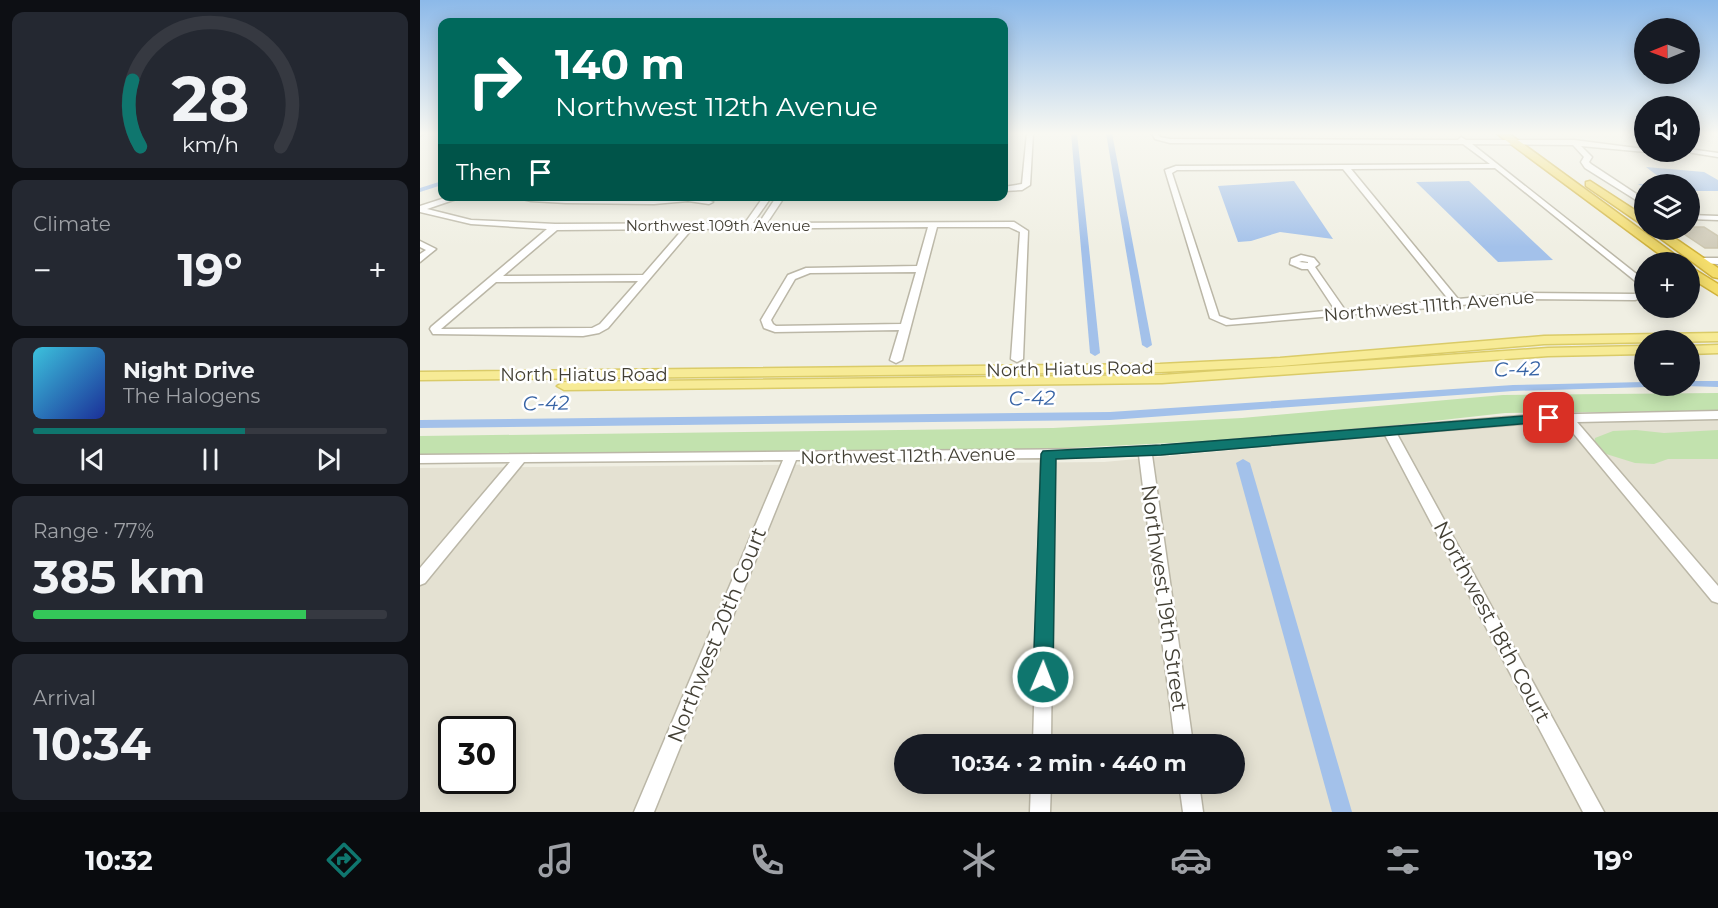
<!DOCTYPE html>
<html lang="en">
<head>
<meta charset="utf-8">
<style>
  :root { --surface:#171b24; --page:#242831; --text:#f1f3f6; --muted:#9ea1a6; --line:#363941; --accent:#0f766e }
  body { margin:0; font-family:Montserrat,sans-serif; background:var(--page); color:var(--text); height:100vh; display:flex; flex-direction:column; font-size:22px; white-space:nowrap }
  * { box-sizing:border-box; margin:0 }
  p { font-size:20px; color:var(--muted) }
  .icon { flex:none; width:33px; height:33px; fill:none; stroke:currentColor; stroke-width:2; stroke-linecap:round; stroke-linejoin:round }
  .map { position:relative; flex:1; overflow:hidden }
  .panel { display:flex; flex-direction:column; gap:12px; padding:12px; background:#0d0f14; width:420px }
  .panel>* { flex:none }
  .banner { position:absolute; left:18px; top:18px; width:570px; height:183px; border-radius:12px; box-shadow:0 3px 15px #0003; background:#00695c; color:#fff; overflow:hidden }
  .needle { width:39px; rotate:269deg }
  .fabs { position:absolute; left:1214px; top:18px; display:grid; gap:12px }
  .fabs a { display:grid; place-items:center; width:66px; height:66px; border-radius:50%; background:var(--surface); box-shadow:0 3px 15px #0003; font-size:30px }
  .speed { position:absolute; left:18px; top:716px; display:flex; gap:12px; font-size:30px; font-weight:700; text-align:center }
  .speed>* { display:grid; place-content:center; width:78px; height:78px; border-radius:50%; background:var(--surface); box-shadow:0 3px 15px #0003; line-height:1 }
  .speed .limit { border:3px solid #111; border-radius:9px; background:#fff; color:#111 }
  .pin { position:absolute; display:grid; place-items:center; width:51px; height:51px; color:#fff; margin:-26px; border-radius:12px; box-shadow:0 3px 9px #0006 }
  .me { position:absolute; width:66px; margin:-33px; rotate:1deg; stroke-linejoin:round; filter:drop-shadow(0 0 4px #0008) }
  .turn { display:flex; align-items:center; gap:21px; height:126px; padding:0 18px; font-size:27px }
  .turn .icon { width:78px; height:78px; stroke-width:2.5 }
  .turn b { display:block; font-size:42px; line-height:51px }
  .then { display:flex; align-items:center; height:57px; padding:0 18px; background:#0003; gap:12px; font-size:22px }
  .big { font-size:45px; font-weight:700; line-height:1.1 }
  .panel .tile { flex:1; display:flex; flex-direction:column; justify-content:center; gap:9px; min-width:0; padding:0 21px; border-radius:12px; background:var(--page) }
  .panel .dial { align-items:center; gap:0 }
  .dial svg { height:156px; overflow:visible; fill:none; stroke:var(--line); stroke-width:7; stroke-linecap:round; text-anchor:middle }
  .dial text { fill:var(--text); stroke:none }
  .song { display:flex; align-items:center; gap:18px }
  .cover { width:72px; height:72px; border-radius:9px; background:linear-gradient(135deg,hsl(190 70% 55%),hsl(230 70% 35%)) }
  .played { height:6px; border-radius:3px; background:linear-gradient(90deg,var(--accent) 60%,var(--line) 60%) }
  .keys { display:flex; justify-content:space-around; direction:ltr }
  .heat { display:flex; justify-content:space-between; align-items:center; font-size:33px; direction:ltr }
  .charge { height:9px; border-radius:4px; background:linear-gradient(90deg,#34c759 77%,var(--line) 0) }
  .trip { position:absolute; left:474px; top:734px; width:351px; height:60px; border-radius:30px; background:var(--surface); box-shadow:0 3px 15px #0003; font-weight:700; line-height:60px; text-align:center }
  .dock { display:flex; height:96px; justify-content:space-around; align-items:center; background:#090b0e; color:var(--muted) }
  .dock .icon { width:42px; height:42px }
  .dock .on { color:var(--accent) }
  .dock b { font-size:27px; color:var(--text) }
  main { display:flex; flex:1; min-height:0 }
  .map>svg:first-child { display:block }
  .residential { fill:#e4e1d2; fill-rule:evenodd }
  .green { fill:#c2e2ae }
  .water { fill:#a3c1ea }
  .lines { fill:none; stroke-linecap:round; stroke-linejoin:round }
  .canal { fill:#a3c1ea; fill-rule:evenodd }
  .building { fill:#d1ccba; stroke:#cbc5ae; stroke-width:1.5 }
  .minor-casing { stroke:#bbb7a7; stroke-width:3 }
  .major-casing { stroke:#dacb68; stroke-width:3 }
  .highway-casing { stroke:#d1b33c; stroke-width:3 }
  .minor { fill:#fff; fill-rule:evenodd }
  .major { fill:#f7eb96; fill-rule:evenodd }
  .highway { fill:#f4dd6b; fill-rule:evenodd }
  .route { fill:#0f766e; stroke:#0a4d48; stroke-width:1.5 }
  .labels { text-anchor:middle; stroke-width:5; stroke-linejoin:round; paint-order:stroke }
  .far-street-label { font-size:15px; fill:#423f34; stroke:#fff }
  .street-label { font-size:18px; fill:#423f34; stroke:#fff }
  .water-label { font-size:20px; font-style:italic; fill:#3663a5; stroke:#fff }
  .near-street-label { font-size:21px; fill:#423f34; stroke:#fff }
</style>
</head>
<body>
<main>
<section class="panel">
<div class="tile dial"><svg viewBox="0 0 100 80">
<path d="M14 69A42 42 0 1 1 86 69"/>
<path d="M14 69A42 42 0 0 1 10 35" stroke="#0f766e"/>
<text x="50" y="56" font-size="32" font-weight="700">28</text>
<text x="50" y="72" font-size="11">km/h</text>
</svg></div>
<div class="tile"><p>Climate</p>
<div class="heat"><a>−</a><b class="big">19°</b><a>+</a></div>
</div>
<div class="tile">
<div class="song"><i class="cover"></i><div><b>Night Drive</b><p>The Halogens</p></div></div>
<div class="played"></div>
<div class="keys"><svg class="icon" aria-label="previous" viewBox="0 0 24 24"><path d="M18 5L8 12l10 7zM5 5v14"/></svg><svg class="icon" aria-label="pause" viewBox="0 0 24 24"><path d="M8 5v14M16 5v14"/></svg><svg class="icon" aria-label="next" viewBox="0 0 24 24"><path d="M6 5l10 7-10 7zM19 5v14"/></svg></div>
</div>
<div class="tile"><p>Range · 77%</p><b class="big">385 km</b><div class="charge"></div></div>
<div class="tile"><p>Arrival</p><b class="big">10:34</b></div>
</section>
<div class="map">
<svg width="1298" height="812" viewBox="0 0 1298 812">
  <rect width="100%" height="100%" fill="#f0efe3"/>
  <!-- residential -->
  <path class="residential" d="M1298,420V812H0V468L684,462L988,434V432L1111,424ZM32,729H82V780H32ZM484,744H814V783H484Z"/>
  <!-- green -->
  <g class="green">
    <path d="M1298,393V411L1085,413L872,437L607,450L0,455V436L633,428L822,418L1083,395Z"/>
    <path d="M1216,430L1244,433L1298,430V459H1248L1234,464L1215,463L1183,453L1174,444L1175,438L1193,431Z"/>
  </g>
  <!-- water -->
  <g class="water">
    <path d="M1226,167L1284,172L1298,180V191H1269V184H1224V187L1218,184H1241L1239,177Z"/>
    <path d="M874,181L913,239L860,232L831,241L818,242L798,186Z"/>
    <path d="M1049,181L1133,260L1078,262L996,182Z"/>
  </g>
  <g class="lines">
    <!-- canal -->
    <g class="canal">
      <path d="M651,133H657L680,353L675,356L670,353Z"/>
      <path d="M686,133H692L732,345L727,348L722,345Z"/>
      <path d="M22,181V185L0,192V188Z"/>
      <path d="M1269,381H1298V387L1265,386H1269Z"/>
      <path d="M1224,382V386H1229L1228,387L1093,391L690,420L0,428V420L690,412L1093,385Z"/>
      <path d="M823,459L830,463L932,812H912L816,463Z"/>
    </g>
  </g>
  <!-- building -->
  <path class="building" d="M1269,227H1284L1298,236V248H1285L1258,230H1269Z"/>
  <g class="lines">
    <!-- minor casing -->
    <g class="minor-casing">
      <g id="minor">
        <path d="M0,133H4L0,136Z"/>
        <path d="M607,133H613L610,185L602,190L584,191V187L602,184Z"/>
        <path d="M732,133H738L740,137L750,139L1038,140L1041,137L1046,140H1154L1224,149L1226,152L1161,146L1172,157L1169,162L1171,164L1224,199V205L1165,168L1161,162L1164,157L1153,145L1052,144L1224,280V288L1075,168L931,169L1038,299L1106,293L1214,294L1224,291V297L1215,300L1106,299L1041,305L1037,307L1033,306L806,325L790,318L745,170L756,166L1070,164L1043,144L750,143L735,139ZM923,169L1029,300L925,310L895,267L899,264L894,258L881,255L871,259L870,264L882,269H888L915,310L811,320L799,316L752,173L757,170ZM882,261L888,262V263L879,262Z"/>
        <path d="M1211,133L1224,134V138L1212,134Z"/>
        <path d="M1269,149L1298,153V157L1267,152Z"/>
        <path d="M31,196H45L7,209L51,220L135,224L325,223L344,196H352L333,223H339L357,196H365L347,223L594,222L608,231L603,359L597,362L591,359L600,232L589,227H517L482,360L476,363L470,360L479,330L355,332L344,328L341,320L368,275L386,268L497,266L508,227L272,229L188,328L179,333L163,336L13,334L10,329L11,327L127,229L51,224L0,212V206ZM263,229L223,275L83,276L137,230ZM496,272L481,324L356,326L353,324L351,320L375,279L390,273ZM218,281L180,324L172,328L21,329L76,282Z"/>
        <path d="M90,196L199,200L276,196L293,202L289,204L268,201L234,204L146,203L111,201Z"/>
        <path d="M1269,215L1298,216V220L1269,219Z"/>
        <path d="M0,241L16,249L0,262V254L6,250L0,247Z"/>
        <path d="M1280,258H1298V264L1277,263V259Z"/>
        <path d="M1298,411V419L1157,422L1298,586V603L1292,601L1144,422L1112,423L977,434L1184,812H1163L965,435L732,455L773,744H755L719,455L634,458L631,744H613L621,458L376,460L234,812H214L363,460L104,462L5,583L0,585V568L90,462L0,463V455L683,449L741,446L1112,415Z"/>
        <path d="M611,783H631L630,812H610Z"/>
        <path d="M759,783H779L783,812H763Z"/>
      </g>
    </g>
    <!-- major casing -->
    <g class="major-casing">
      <g id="major">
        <path d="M1298,333V341L1124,344L860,366L740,372L0,380V372L740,364L860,358L1124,336Z"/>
        <path d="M1298,345V353L1269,354V346Z"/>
        <path d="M1224,346V354L1128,356L742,383L144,390L137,386L144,382L742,375L1128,348Z"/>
      </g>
    </g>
    <!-- highway casing -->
    <g class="highway-casing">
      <g id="highway">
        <path d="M1076,133H1088L1265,262H1250Z"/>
        <path d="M1170,181L1224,216V226L1166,186V182Z"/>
        <path d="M1229,230H1243L1298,268V278L1293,277Z"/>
        <path d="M1269,266L1298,284V295L1269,277Z"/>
      </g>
    </g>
    <!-- minor -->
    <use href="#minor" class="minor"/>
    <!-- major -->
    <use href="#major" class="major"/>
    <!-- highway -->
    <use href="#highway" class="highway"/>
  </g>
  <!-- sky -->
  <linearGradient id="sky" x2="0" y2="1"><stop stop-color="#8cb9e9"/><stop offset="0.54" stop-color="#f8f8f2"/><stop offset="1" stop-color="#f8f8f2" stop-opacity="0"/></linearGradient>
  <rect width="1298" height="247" fill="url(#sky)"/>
  <!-- route -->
  <path class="route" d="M1129,414L1134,415L1136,418L1134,421L741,455L636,459L633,677L630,683L623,686L616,683L613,677L621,454L623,451L741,445Z"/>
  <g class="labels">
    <!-- far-street labels -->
    <g class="far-street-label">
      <text x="298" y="231">Northwest 109th Avenue</text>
    </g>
    <!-- street labels -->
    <g class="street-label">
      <text transform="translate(1009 306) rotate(-5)" y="6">Northwest 111th Avenue</text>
      <text transform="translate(650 369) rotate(-1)" y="6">North Hiatus Road</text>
      <text x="164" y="381">North Hiatus Road</text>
      <text transform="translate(488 456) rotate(-1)" y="6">Northwest 112th Avenue</text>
    </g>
    <!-- water labels -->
    <g class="water-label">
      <text transform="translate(1097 369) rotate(-2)" y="7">C-42</text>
      <text transform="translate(612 398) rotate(-1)" y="7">C-42</text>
      <text transform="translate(126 403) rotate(-1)" y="7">C-42</text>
    </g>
    <!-- near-street labels -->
    <g class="near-street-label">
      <text transform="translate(744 598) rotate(82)" y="7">Northwest 19th Street</text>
      <text transform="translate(1072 622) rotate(62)" y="7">Northwest 18th Court</text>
      <text transform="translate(297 635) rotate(-68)" y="7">Northwest 20th Court</text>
    </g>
  </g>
</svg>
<div class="fabs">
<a><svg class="needle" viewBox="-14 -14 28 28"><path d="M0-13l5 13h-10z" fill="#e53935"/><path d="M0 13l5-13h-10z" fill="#9ea1a6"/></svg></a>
<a><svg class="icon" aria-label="sound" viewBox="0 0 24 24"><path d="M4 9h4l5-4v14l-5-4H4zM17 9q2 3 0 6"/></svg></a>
<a><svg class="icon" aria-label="layers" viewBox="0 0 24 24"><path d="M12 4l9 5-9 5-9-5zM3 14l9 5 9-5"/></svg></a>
<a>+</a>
<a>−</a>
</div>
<div class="speed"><div class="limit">30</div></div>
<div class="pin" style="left:1129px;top:418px;background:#d93025"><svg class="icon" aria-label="arrive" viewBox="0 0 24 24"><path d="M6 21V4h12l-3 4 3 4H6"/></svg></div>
<svg class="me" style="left:623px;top:677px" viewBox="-20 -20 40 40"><circle r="17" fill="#0f766e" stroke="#fff" stroke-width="3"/><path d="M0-11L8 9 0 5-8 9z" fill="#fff"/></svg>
<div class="trip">10:34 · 2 min · 440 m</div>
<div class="banner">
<div class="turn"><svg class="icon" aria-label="right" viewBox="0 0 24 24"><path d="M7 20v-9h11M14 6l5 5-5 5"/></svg><div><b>140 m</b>Northwest 112th Avenue</div></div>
<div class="then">Then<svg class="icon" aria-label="arrive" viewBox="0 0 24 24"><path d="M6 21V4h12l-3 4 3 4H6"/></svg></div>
</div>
</div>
</main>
<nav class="dock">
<b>10:32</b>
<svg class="icon on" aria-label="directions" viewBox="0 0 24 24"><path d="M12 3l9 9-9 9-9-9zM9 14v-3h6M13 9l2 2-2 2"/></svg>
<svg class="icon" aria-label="music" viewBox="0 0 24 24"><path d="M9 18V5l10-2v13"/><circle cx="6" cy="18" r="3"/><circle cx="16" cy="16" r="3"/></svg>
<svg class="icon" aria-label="phone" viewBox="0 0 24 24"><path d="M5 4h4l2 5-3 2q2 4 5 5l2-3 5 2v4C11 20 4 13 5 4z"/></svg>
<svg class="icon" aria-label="climate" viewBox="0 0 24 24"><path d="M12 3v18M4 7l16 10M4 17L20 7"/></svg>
<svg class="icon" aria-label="car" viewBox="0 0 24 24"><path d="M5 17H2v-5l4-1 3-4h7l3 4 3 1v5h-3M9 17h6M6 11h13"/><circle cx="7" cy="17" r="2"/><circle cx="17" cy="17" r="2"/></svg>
<svg class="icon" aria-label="filters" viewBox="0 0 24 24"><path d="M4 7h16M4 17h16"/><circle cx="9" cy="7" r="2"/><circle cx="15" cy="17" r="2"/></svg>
<b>19°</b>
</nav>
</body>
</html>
